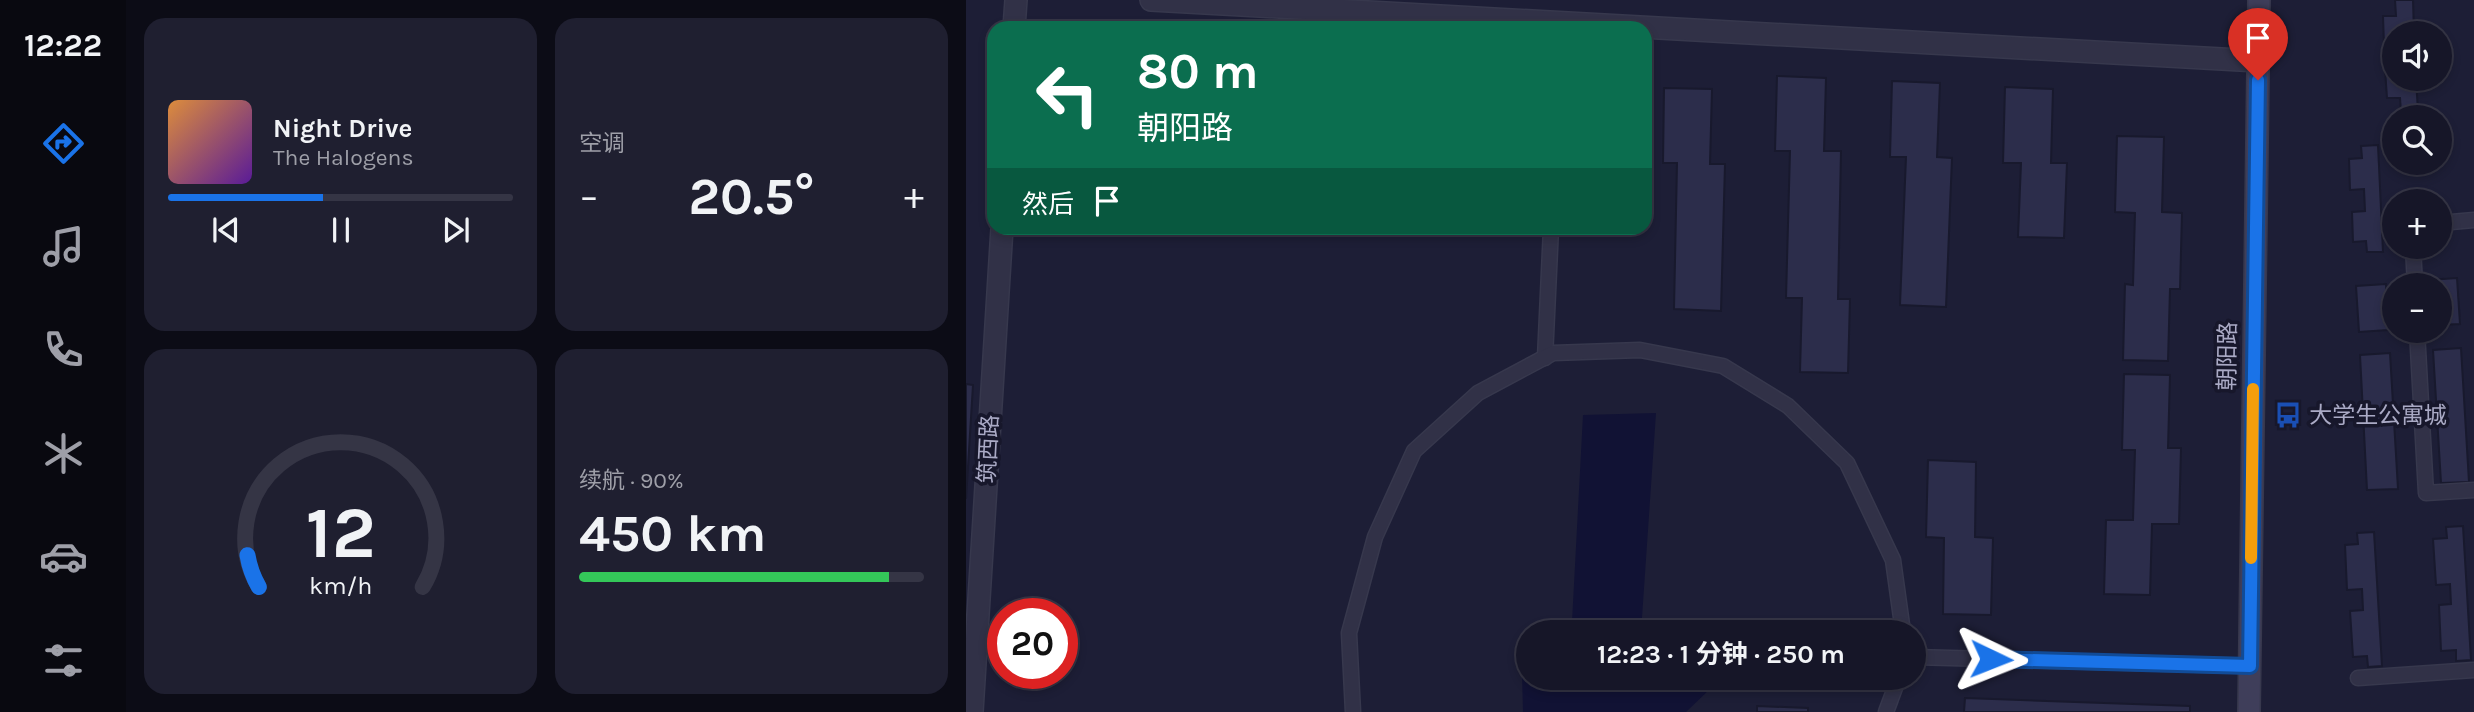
<!DOCTYPE html>
<html lang="zh">
<head>
<meta charset="utf-8">
<style>
  :root { --surface:#161628; --page:#1f1f30; --text:#f1f3f6; --muted:#9e9fa8; --line:#353545; --accent:#1a73e8 }
  body { margin:0; font-family:Karla,"Noto Sans SC",sans-serif; background:var(--page); color:var(--text); height:100vh; display:flex; flex-direction:column; font-size:26px; white-space:nowrap }
  * { box-sizing:border-box; margin:0 }
  p { font-size:23px; color:var(--muted) }
  .icon { flex:none; width:38px; height:38px; fill:none; stroke:currentColor; stroke-width:2; stroke-linecap:round; stroke-linejoin:round }
  .map { position:relative; flex:1; overflow:hidden }
  .panel { display:flex; flex-direction:column; gap:18px; padding:18px; background:#0c0c16; width:840px }
  .panel>* { flex:none }
  .guide { position:absolute; left:21px; top:21px; width:665px; height:214px; border-radius:21px; box-shadow:0 4px 10px #0003,0 0 0 2px var(--line); background:#0b6e4f; color:#fff; overflow:hidden }
  .buttons { position:absolute; left:1416px; top:21px; display:grid; gap:14px }
  .buttons a { display:grid; place-items:center; width:70px; height:70px; border-radius:50%; background:var(--surface); box-shadow:0 4px 10px #0003,0 0 0 2px var(--line); font-size:35px }
  .speed { position:absolute; left:21px; top:598px; display:flex; gap:14px; font-size:35px; font-weight:700; text-align:center }
  .speed>* { display:grid; place-content:center; width:91px; height:91px; border-radius:50%; background:var(--surface); box-shadow:0 4px 10px #0003,0 0 0 2px var(--line); line-height:1 }
  .speed .limit { border:10px solid #d22; background:#fff; color:#111 }
  .pin { position:absolute; display:grid; place-items:center; width:60px; height:60px; color:#fff; margin:-72px -30px; border-radius:50% 50% 50% 0; rotate:-45deg; box-shadow:0 0 7px #0007 }
  .pin .icon { rotate:45deg }
  .me { position:absolute; width:77px; margin:-38px; rotate:92deg; stroke-linejoin:round; filter:drop-shadow(0 0 5px #0008) }
  .turn { display:flex; align-items:center; gap:24px; height:147px; padding:0 35px; font-size:32px }
  .turn .icon { width:91px; height:91px; stroke-width:2.5 }
  .turn b { display:block; font-size:49px; line-height:60px }
  .then { display:flex; align-items:center; height:66px; padding:0 35px; background:#0003; gap:14px; font-size:26px }
  .big { font-size:52px; font-weight:700; line-height:1.1 }
  .panel .card { flex:1; display:flex; flex-direction:column; justify-content:center; gap:10px; min-width:0; padding:0 24px; border-radius:21px; background:var(--page) }
  .panel .dial { align-items:center; gap:0 }
  .dial svg { height:182px; overflow:visible; fill:none; stroke:var(--line); stroke-width:7; stroke-linecap:round; text-anchor:middle }
  .dial text { fill:var(--text); stroke:none }
  .song { display:flex; align-items:center; gap:21px }
  .cover { width:84px; height:84px; border-radius:10px; background:linear-gradient(135deg,hsl(30 70% 55%),hsl(270 70% 35%)) }
  .played { height:7px; border-radius:4px; background:linear-gradient(90deg,var(--accent) 45%,var(--line) 45%) }
  .keys { display:flex; justify-content:space-around; direction:ltr }
  .heat { display:flex; justify-content:space-between; align-items:center; font-size:38px; direction:ltr }
  .charge { height:10px; border-radius:5px; background:linear-gradient(90deg,#34c759 90%,var(--line) 0) }
  .panel .tiles { flex:1; display:grid; gap:18px; grid-template-columns:repeat(2,1fr) }
  .trip { position:absolute; left:550px; top:620px; width:410px; height:70px; border-radius:35px; background:var(--surface); box-shadow:0 4px 10px #0003,0 0 0 2px var(--line); font-weight:700; line-height:70px; text-align:center }
  main { display:flex; flex:1; min-height:0 }
  .dock { display:flex; flex-direction:column; width:126px; justify-content:space-around; align-items:center; background:#090910; color:var(--muted) }
  .dock .icon { width:49px; height:49px }
  .dock .current { color:var(--accent) }
  .dock b { font-size:32px; color:var(--text) }
  .map>svg:first-child { display:block }
  .water { fill:#111234 }
  .building { fill:#2c2d4b; stroke:#18192d; stroke-width:2 }
  .lines { fill:none; stroke-linecap:round; stroke-linejoin:round }
  .lane-casing { stroke:#37384d; stroke-width:17 }
  .street-casing { stroke:#37384d; stroke-width:24 }
  .secondary-casing { stroke:#37384d; stroke-width:24 }
  .lane { stroke:#313147; stroke-width:14 }
  .street { stroke:#313147; stroke-width:21 }
  .secondary { stroke:#3f3e5a; stroke-width:21 }
  .route-casing { stroke:#114b97; stroke-width:18 }
  .route { stroke:#1a73e8; stroke-width:12 }
  .slow { stroke:#f59e0b; stroke-width:12 }
  .labels { text-anchor:middle; stroke-width:7; stroke-linejoin:round; paint-order:stroke }
  .street-label { font-size:23px; fill:#aaaac5; stroke:#17172b }
  .poi-label { font-size:23px; fill:#aaaac5; stroke:#17172b; text-anchor:start }
</style>
</head>
<body>
<main>
<nav class="dock">
<b>12:22</b>
<svg class="icon current" aria-label="directions" viewBox="0 0 24 24"><path d="M12 3l9 9-9 9-9-9zM9 14v-3h6M13 9l2 2-2 2"/></svg>
<svg class="icon" aria-label="music" viewBox="0 0 24 24"><path d="M9 18V5l10-2v13"/><circle cx="6" cy="18" r="3"/><circle cx="16" cy="16" r="3"/></svg>
<svg class="icon" aria-label="phone" viewBox="0 0 24 24"><path d="M5 4h4l2 5-3 2q2 4 5 5l2-3 5 2v4C11 20 4 13 5 4z"/></svg>
<svg class="icon" aria-label="climate" viewBox="0 0 24 24"><path d="M12 3v18M4 7l16 10M4 17L20 7"/></svg>
<svg class="icon" aria-label="car" viewBox="0 0 24 24"><path d="M5 17H2v-5l4-1 3-4h7l3 4 3 1v5h-3M9 17h6M6 11h13"/><circle cx="7" cy="17" r="2"/><circle cx="17" cy="17" r="2"/></svg>
<svg class="icon" aria-label="filters" viewBox="0 0 24 24"><path d="M4 7h16M4 17h16"/><circle cx="9" cy="7" r="2"/><circle cx="15" cy="17" r="2"/></svg>
</nav>
<section class="panel">
<div class="tiles">
<div class="card">
<div class="song"><i class="cover"></i><div><b>Night Drive</b><p>The Halogens</p></div></div>
<div class="played"></div>
<div class="keys"><svg class="icon" aria-label="previous" viewBox="0 0 24 24"><path d="M18 5L8 12l10 7zM5 5v14"/></svg><svg class="icon" aria-label="pause" viewBox="0 0 24 24"><path d="M8 5v14M16 5v14"/></svg><svg class="icon" aria-label="next" viewBox="0 0 24 24"><path d="M6 5l10 7-10 7zM19 5v14"/></svg></div>
</div>
<div class="card"><p>空调</p>
<div class="heat"><a>−</a><b class="big">20.5°</b><a>+</a></div>
</div>
<div class="card dial"><svg viewBox="0 0 100 80">
<path d="M14 69A42 42 0 1 1 86 69"/>
<path d="M14 69A42 42 0 0 1 9 55" stroke="#1a73e8"/>
<text x="50" y="56" font-size="32" font-weight="700">12</text>
<text x="50" y="72" font-size="11">km/h</text>
</svg></div>
<div class="card"><p>续航 · 90%</p><b class="big">450 km</b><div class="charge"></div></div>
</div>
</section>
<div class="map">
<svg width="1508" height="712" viewBox="0 0 1508 712">
  <rect width="100%" height="100%" fill="#1d1e36"/>
  <!-- water -->
  <g class="water">
    <path d="M690,413L675,632L606,622L617,415Z"/>
    <path d="M562,651V677H748L744,689L720,712H557L556,673Z"/>
  </g>
  <!-- building -->
  <g class="building">
    <path d="M1429,0H1447L1448,33H1428V46H1418L1417,16H1430Z"/>
    <path d="M1428,68V79H1450L1452,111L1435,112L1434,98H1421L1419,69Z"/>
    <path d="M811,76L860,78L858,151H875L872,299H884L882,373L834,372L836,298H820L824,151H809Z"/>
    <path d="M926,81L974,83L971,157L986,158L980,307L934,305L940,157H924Z"/>
    <path d="M1039,87L1087,89L1085,163H1101L1098,238L1052,237L1055,163H1037Z"/>
    <path d="M698,88L746,89L744,164H759L755,311L708,309L711,163H697Z"/>
    <path d="M1151,136L1198,137L1196,212L1216,213L1214,289H1204L1202,361L1157,360L1159,284L1167,285L1169,213L1149,212Z"/>
    <path d="M1412,145L1417,252H1401L1400,241L1387,242L1386,212L1399,211L1398,189L1384,190L1383,159L1396,158L1395,146Z"/>
    <path d="M1491,278L1494,324L1474,325V285H1463L1462,280Z"/>
    <path d="M1420,284L1422,330L1393,332L1390,286Z"/>
    <path d="M1495,348L1503,482L1475,483L1467,350Z"/>
    <path d="M1424,353L1432,489L1401,490L1394,355Z"/>
    <path d="M1158,374L1204,375L1202,448H1215L1213,524H1186L1184,595L1138,594L1140,520H1167L1169,450H1156Z"/>
    <path d="M0,384L7,385L0,499Z"/>
    <path d="M962,460L1010,462L1009,537L1027,538L1025,615L977,614L978,538L960,537Z"/>
    <path d="M1497,526L1505,660L1490,661V650L1475,651L1473,605L1485,604L1484,584L1470,585L1467,539L1481,538L1480,527Z"/>
    <path d="M1408,532L1416,666L1402,667L1401,656L1387,657L1384,611L1397,610L1396,589L1381,590L1379,545L1392,544L1391,533Z"/>
    <path d="M999,698L1224,706V712H998Z"/>
    <path d="M791,706L842,708V712H791Z"/>
  </g>
  <g class="lines">
    <!-- lane casing -->
    <g class="lane-casing">
      <g id="lane">
        <path d="M1474,223L1508,220"/>
        <path d="M1447,247L1449,285"/>
        <path d="M1451,331L1460,493L1508,490"/>
        <path d="M579,358L585,228"/>
        <path d="M947,657L1284,666"/>
        <path d="M1392,678L1508,670"/>
        <path d="M387,712L383,633L409,537L448,451L512,393L587,353L674,350L757,366L822,406L881,463L927,560L937,632"/>
        <path d="M920,712L933,677"/>
      </g>
    </g>
    <!-- street casing -->
    <g class="street-casing">
      <g id="street">
        <path d="M185,0L1292,61"/>
        <path d="M48,28L50,0"/>
        <path d="M6,712L36,228"/>
      </g>
    </g>
    <!-- secondary casing -->
    <g class="secondary-casing">
      <path id="secondary" d="M1283,712L1293,0"/>
    </g>
    <!-- lane -->
    <use href="#lane" class="lane"/>
    <!-- street -->
    <use href="#street" class="street"/>
    <!-- secondary -->
    <use href="#secondary" class="secondary"/>
  </g>
  <g class="lines">
    <!-- route casing -->
    <g class="route-casing">
      <path id="route" d="M1025,659L1284,666L1292,80"/>
    </g>
    <!-- route -->
    <use href="#route" class="route"/>
    <!-- slow -->
    <path class="slow" d="M1285,558L1287,389"/>
  </g>
  <!-- icons -->
  <defs>
    <g id="bus-bare" transform="scale(2.1)"><path d="M-5-6H5V4H4V6H2V4H-2V6H-4V4H-5ZM-3.5-4V0h7V-4ZM-3.5 1.2v1.5H-2V1.2ZM2 1.2v1.5H3.5V1.2Z" fill="#1a4fb4" stroke="#17172b" stroke-width="2.5" paint-order="stroke"/></g>
  </defs>
  <g fill-rule="evenodd">
    <use href="#bus-bare" x="1322" y="415"/>
  </g>
  <g class="labels">
    <!-- street labels -->
    <g class="street-label">
      <text transform="translate(1261 356) rotate(-89)" y="8">朝阳路</text>
      <text transform="translate(22 449) rotate(-87)" y="8">筑西路</text>
    </g>
    <!-- poi labels -->
    <g class="poi-label">
      <text x="1343" y="423">大学生公寓城</text>
    </g>
  </g>
</svg>
<div class="buttons">
<a><svg class="icon" aria-label="sound" viewBox="0 0 24 24"><path d="M4 9h4l5-4v14l-5-4H4zM17 9q2 3 0 6"/></svg></a>
<a><svg class="icon" aria-label="search" viewBox="0 0 24 24"><circle cx="10" cy="10" r="6"/><path d="M15 15l6 6"/></svg></a>
<a>+</a>
<a>−</a>
</div>
<div class="speed"><div class="limit">20</div></div>
<div class="pin" style="left:1292px;top:80px;background:#d93025"><svg class="icon" aria-label="arrive" viewBox="0 0 24 24"><path d="M6 21V4h12l-3 4 3 4H6"/></svg></div>
<svg class="me" style="left:1025px;top:659px" viewBox="-20 -20 40 40"><path d="M0-17L14 15 0 8-14 15z" fill="#1a73e8" stroke="#fff" stroke-width="4"/></svg>
<div class="trip">12:23 · 1 分钟 · 250 m</div>
<div class="guide">
<div class="turn"><svg class="icon" aria-label="left" viewBox="0 0 24 24"><path d="M17 20v-9H6M10 6l-5 5 5 5"/></svg><div><b>80 m</b>朝阳路</div></div>
<div class="then">然后<svg class="icon" aria-label="arrive" viewBox="0 0 24 24"><path d="M6 21V4h12l-3 4 3 4H6"/></svg></div>
</div>
</div>
</main>
</body>
</html>
